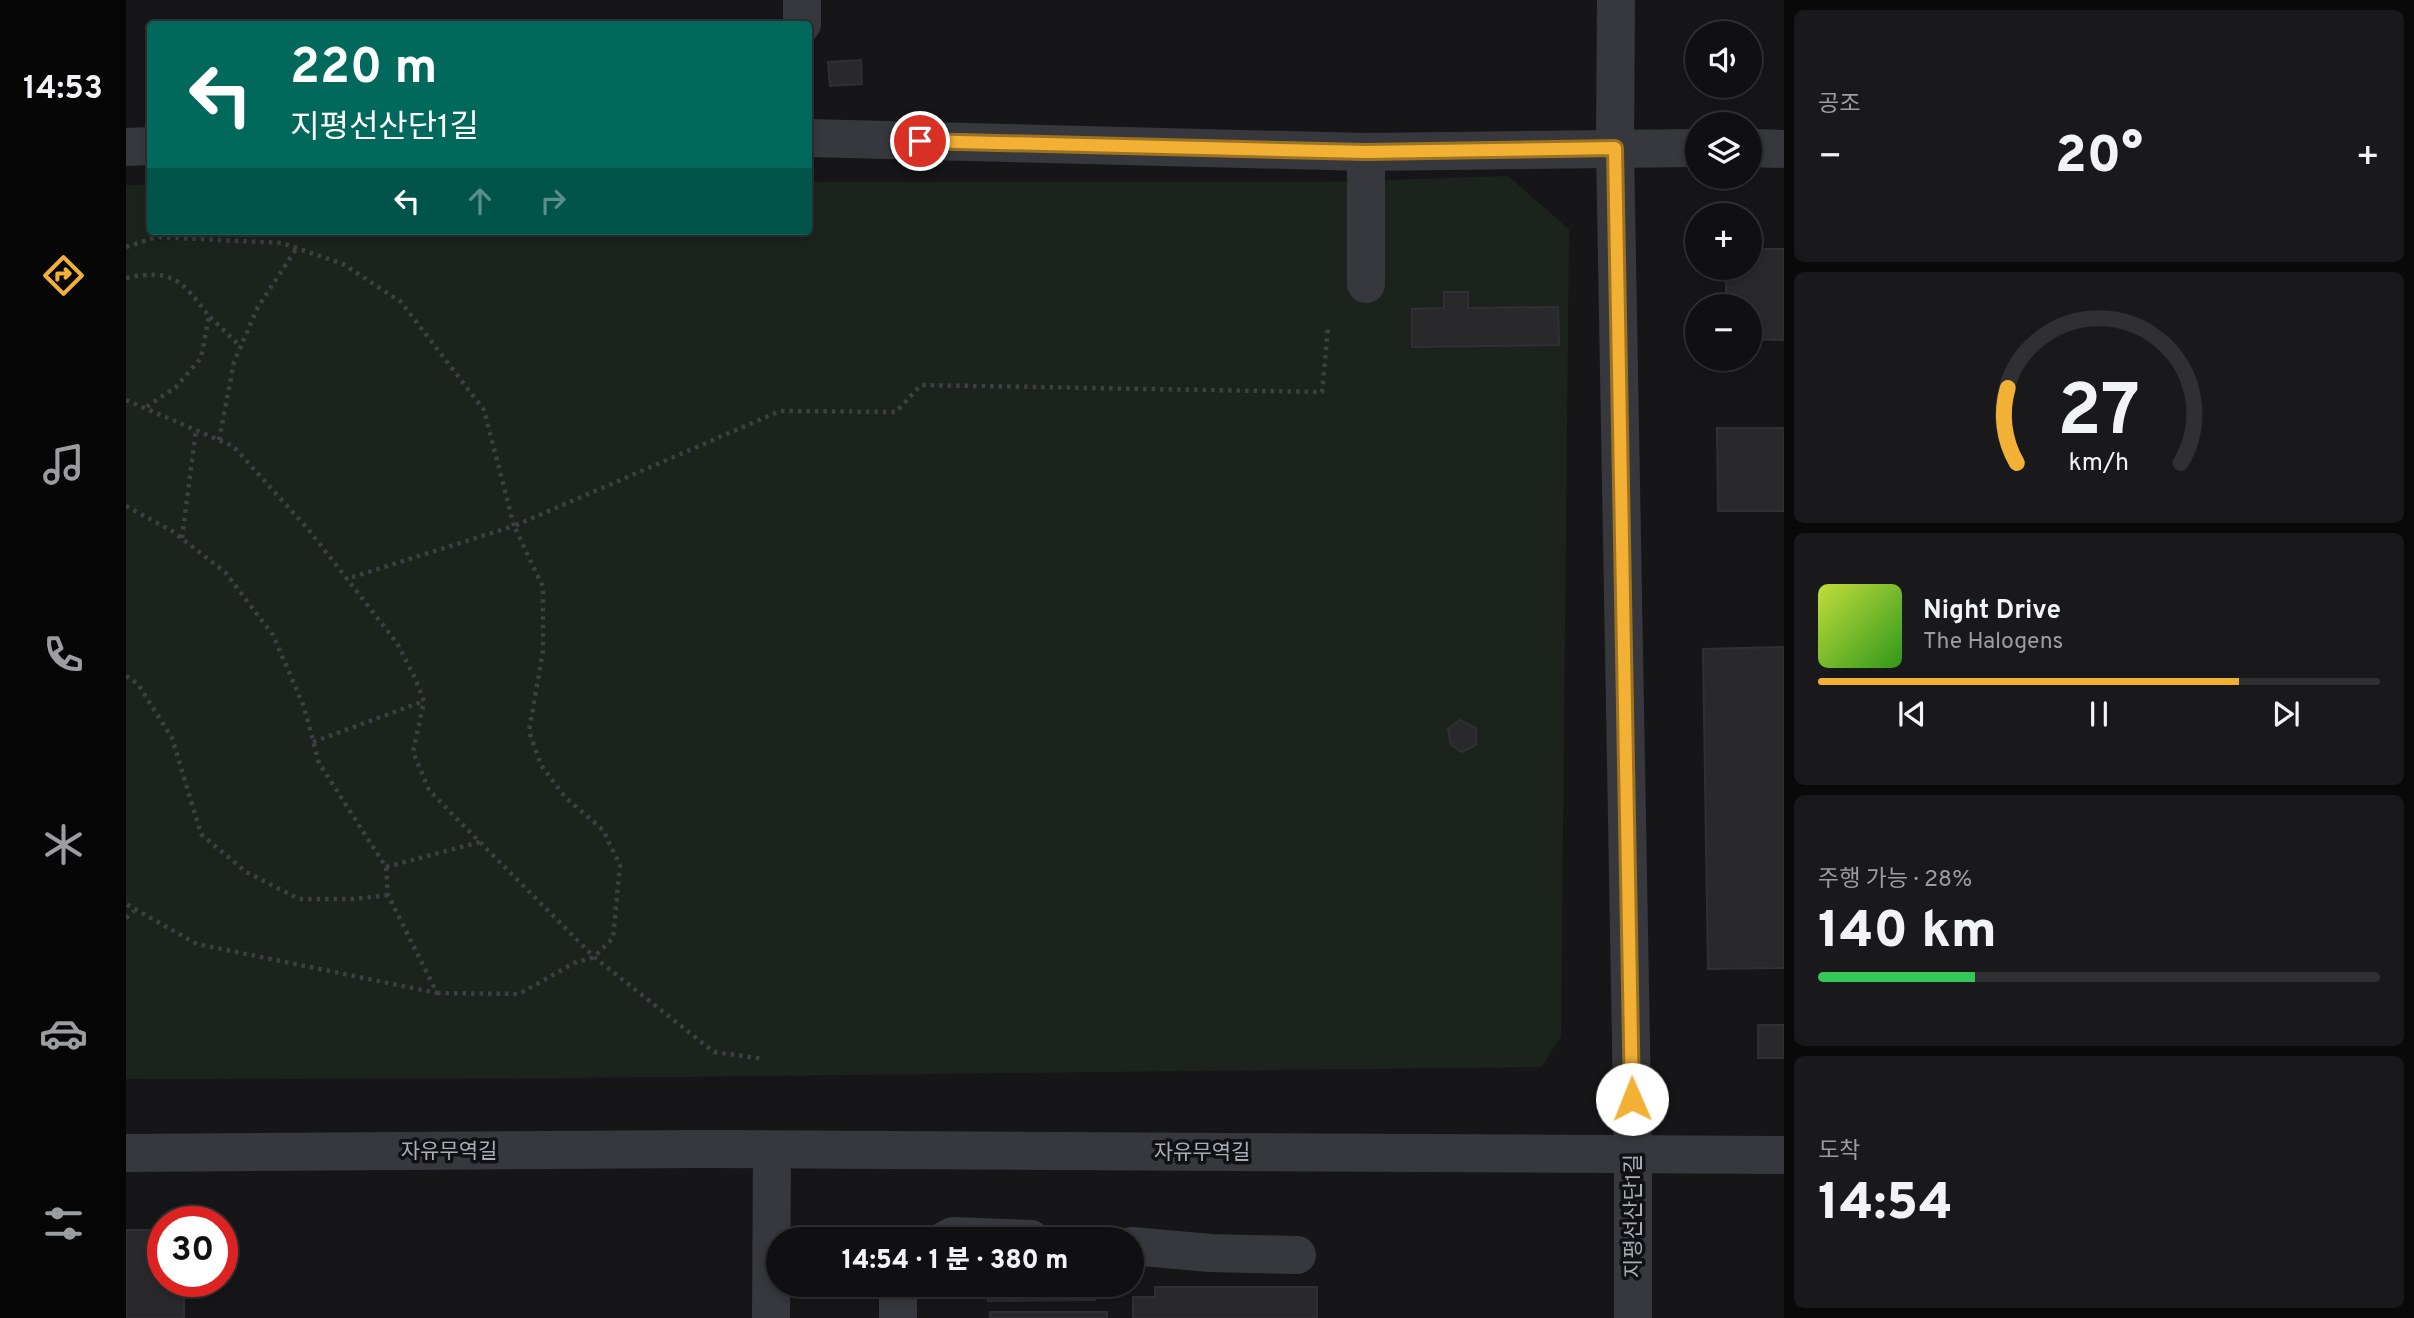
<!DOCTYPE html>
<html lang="ko">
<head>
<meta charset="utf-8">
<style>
  :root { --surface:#101012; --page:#19191b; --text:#f1f3f6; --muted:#9c9d9f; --line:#303032; --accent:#f2b134 }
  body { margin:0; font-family:Overpass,"Noto Sans KR",sans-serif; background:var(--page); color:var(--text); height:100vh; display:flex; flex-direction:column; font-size:26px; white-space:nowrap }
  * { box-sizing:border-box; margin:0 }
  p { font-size:23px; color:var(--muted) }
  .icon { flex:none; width:38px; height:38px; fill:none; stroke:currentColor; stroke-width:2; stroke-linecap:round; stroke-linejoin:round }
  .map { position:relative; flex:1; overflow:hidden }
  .panel { display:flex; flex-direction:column; gap:10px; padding:10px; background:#09090a; width:630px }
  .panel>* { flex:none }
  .top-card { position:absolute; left:21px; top:21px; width:665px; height:214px; border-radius:7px; box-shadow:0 4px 10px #0003,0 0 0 2px var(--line); background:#00695c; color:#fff; overflow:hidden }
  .controls { position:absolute; left:1559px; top:21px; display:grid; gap:14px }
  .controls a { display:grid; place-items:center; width:77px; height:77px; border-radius:50%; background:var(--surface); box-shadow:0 4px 10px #0003,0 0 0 2px var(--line); font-size:35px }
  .speed { position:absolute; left:21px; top:1206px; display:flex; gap:14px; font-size:35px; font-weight:700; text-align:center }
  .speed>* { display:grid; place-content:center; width:91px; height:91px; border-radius:50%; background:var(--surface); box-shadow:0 4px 10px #0003,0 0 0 2px var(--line); line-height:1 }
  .speed .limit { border:10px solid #d22; background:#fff; color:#111 }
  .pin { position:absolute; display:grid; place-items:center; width:60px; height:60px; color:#fff; margin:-30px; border:4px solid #fff; border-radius:50%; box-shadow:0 2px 7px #0007 }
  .me { position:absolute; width:77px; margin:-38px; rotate:359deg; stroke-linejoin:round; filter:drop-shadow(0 0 5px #0008) }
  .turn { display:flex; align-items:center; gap:24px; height:147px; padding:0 28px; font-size:32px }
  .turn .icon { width:91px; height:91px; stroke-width:2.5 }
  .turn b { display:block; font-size:49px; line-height:60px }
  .lanes { display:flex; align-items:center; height:66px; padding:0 28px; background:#0003; justify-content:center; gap:35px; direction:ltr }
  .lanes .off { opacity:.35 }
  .big { font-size:52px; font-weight:800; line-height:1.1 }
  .panel .card { flex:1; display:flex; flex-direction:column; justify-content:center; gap:10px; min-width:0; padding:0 24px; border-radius:10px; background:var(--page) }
  .panel .dial { align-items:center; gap:0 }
  .dial svg { height:182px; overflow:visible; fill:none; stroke:var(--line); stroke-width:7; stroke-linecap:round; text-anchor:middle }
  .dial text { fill:var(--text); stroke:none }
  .song { display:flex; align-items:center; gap:21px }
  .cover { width:84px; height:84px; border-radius:10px; background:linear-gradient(135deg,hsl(70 70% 55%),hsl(110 70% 35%)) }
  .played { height:7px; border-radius:4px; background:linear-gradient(90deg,var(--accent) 75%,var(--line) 75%) }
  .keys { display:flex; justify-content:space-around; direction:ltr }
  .heat { display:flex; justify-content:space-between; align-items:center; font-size:38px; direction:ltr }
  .charge { height:10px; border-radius:5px; background:linear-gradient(90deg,#34c759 28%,var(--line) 0) }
  .trip { position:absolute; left:640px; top:1227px; width:378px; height:70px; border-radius:35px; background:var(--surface); box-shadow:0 4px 10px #0003,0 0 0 2px var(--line); font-weight:800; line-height:70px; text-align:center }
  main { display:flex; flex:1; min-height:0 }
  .tabs { display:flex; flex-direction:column; width:126px; justify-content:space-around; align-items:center; background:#060607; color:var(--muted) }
  .tabs .icon { width:49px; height:49px }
  .tabs .selected { color:var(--accent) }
  .tabs b { font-size:32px; color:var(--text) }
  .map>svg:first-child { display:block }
  .green { fill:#1c231d }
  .building { fill:#29292c; stroke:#303034; stroke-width:2 }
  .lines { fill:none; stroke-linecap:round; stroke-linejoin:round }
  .path { stroke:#3d3f44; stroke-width:4.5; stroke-dasharray:3.5 5; stroke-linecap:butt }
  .minor { stroke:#37383d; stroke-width:38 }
  .route-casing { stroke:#9d7322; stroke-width:18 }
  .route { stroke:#f2b134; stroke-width:12 }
  .labels { text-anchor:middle; stroke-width:7; stroke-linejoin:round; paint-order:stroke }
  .street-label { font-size:21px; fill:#a8adb8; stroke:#111113 }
</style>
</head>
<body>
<main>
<nav class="tabs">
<b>14:53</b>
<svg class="icon selected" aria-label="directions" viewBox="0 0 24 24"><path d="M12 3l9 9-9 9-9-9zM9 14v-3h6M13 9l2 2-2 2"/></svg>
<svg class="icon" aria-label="music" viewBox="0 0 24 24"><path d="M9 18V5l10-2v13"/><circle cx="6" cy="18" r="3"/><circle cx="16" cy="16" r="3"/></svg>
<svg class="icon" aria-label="phone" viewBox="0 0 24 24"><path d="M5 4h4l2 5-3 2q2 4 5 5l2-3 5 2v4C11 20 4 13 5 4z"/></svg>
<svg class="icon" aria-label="climate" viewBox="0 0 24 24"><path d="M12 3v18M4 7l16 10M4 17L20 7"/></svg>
<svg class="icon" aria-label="car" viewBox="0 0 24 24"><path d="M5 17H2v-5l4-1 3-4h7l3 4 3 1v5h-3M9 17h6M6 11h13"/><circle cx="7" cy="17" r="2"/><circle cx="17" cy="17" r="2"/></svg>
<svg class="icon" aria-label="filters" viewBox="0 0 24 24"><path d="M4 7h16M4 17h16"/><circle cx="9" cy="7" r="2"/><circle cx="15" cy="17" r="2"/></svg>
</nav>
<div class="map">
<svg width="1658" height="1318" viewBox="0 0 1658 1318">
  <rect width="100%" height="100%" fill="#161618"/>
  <!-- green -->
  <path class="green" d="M1382,176L1443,229L1435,1036L1416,1067L453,1078L0,1079V185H24V231H682L683,182H1201Z"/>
  <!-- building -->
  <g class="building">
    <path d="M735,60L736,84L704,86L702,62Z"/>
    <path d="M1624,249H1658V340L1624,339V306H1600V268H1624Z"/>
    <path d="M1318,292H1342V308L1432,307L1433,345L1286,347V309L1318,308Z"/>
    <path d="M1591,428H1658V511H1592Z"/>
    <path d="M1658,647V968L1582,969L1577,649Z"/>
    <path d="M1334,720L1350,728V745L1336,752L1325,745L1322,729Z"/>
    <rect x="1632" y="1025" width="26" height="33"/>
    <path d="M0,1230H37V1281H58V1318H0Z"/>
    <path d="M862,1284L969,1287V1300L862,1301Z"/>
    <path d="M1029,1287H1191V1318H1007V1297H1029Z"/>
    <rect x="864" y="1312" width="117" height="6"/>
  </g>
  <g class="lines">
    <!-- path -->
    <g class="path">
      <path d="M0,247L31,237L156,243L217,264L275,302L358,410L388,526L220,579"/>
      <path d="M0,278C47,268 56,281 83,316L75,358L50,387L19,408"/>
      <path d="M84,317L114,346"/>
      <path d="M0,400L107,446L182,529L271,643L289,678L298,701L287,752L303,790L333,821L468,957L588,1052L638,1059"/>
      <path d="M93,440L108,362L132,307L170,249"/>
      <path d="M0,506L46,531L99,572L147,635L178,707L193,763L260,867L262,895L311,993L71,944L0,904"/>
      <path d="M56,538L70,429"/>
      <path d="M0,676L12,684L46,738L75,834L120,872L173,899H229L262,895"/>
      <path d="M187,742L298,701"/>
      <path d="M260,867L354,842"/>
      <path d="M0,918L8,911"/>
      <path d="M311,993L393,994L448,963L468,957L487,938L494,865L477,830L439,797L415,765L403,731L417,651V587L388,526L654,411L770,412L795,385L1196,392L1202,328"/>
    </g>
    <!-- minor -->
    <g class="minor">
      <path d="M1490,0L1489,148L1507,1155V1318"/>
      <path d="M676,24V0"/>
      <path d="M682,138L1240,152L1572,148"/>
      <path d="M0,147L24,146"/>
      <path d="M1624,148L1658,149"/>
      <path d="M1240,152V284"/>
      <path d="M0,1153L577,1149L1658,1155"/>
      <path d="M821,1239L827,1236L905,1239"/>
      <path d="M1006,1246L1084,1253L1171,1255"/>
      <path d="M645,1318L646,1150"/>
      <path d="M772,1318V1296L776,1284"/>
    </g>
  </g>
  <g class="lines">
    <!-- route casing -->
    <g class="route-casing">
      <path id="route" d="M794,141L1240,152L1489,148L1506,1099"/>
    </g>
    <!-- route -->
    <use href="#route" class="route"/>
  </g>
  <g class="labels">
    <!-- street labels -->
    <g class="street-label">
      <text x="323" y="1158">자유무역길</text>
      <text x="1076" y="1159">자유무역길</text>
      <text transform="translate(1507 1216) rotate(-90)" y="7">지평선산단1길</text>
    </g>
  </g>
</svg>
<div class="controls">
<a><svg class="icon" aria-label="sound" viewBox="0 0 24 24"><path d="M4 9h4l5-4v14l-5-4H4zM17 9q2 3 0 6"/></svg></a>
<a><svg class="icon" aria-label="layers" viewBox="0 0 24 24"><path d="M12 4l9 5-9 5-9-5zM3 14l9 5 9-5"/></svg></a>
<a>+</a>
<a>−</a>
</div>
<div class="speed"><div class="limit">30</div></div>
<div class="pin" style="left:794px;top:141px;background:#d93025"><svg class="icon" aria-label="arrive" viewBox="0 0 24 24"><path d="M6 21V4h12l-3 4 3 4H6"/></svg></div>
<svg class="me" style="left:1506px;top:1099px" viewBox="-20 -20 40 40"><circle r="19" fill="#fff"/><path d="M0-13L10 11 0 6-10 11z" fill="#f2b134"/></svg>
<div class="trip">14:54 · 1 분 · 380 m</div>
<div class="top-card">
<div class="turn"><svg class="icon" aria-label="left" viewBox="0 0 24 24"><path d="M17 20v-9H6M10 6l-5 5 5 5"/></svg><div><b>220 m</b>지평선산단1길</div></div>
<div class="lanes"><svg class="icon" aria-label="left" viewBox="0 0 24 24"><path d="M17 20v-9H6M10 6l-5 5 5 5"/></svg><svg class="icon off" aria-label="ahead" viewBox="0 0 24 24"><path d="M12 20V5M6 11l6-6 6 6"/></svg><svg class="icon off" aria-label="right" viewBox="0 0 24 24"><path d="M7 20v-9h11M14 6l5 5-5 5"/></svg></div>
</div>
</div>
<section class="panel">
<div class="card"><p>공조</p>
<div class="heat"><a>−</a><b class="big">20°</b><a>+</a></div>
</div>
<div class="card dial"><svg viewBox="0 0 100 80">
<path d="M14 69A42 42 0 1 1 86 69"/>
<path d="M14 69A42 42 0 0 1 10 36" stroke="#f2b134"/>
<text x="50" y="56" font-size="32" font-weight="700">27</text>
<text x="50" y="72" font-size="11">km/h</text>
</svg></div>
<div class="card">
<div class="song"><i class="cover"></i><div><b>Night Drive</b><p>The Halogens</p></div></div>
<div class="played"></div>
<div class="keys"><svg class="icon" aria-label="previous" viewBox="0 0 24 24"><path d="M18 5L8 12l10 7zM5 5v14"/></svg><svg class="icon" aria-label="pause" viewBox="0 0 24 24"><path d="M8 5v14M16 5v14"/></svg><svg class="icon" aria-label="next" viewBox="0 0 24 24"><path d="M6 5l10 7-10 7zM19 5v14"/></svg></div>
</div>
<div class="card"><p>주행 가능 · 28%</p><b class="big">140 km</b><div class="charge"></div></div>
<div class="card"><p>도착</p><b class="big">14:54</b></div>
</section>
</main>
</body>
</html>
